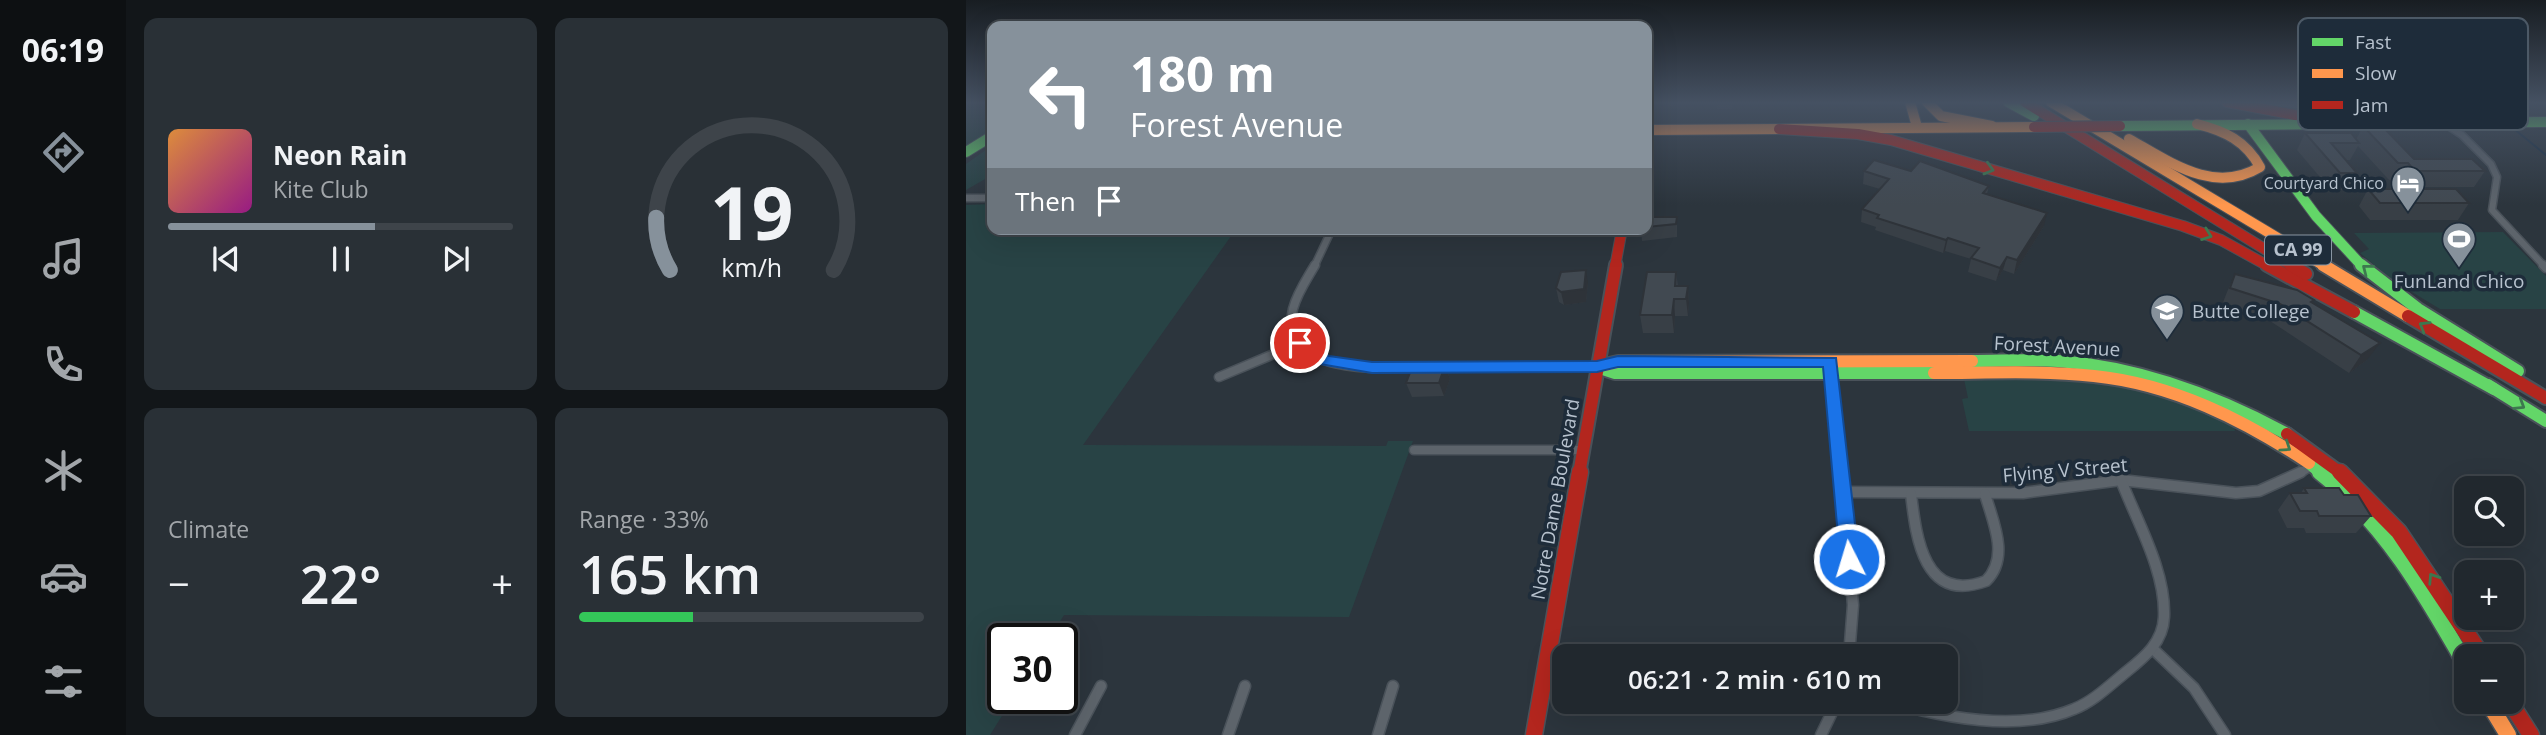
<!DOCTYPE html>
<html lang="en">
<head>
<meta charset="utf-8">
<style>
  :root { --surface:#21282e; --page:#293036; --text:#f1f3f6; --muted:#a2a6aa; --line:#3e444a; --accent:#86919b }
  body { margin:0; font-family:"Open Sans",sans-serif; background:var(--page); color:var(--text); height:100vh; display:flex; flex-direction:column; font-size:26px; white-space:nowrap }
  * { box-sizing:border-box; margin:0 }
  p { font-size:23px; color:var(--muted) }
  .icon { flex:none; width:38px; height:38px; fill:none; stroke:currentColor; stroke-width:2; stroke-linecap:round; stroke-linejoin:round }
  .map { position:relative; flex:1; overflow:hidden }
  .drawer { display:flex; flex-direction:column; gap:18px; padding:18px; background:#121619; width:840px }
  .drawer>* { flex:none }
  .guide { position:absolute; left:21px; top:21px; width:665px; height:214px; border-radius:14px; box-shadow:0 7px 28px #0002,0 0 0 2px var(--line); background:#86919b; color:#fff; overflow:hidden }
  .fabs { position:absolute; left:1488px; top:476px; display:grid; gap:14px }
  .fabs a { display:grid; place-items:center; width:70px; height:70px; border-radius:14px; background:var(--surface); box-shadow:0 7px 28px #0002,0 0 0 2px var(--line); font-size:35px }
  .speed { position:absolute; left:21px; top:623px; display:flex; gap:14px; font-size:35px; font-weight:700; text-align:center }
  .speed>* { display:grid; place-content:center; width:91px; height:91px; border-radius:50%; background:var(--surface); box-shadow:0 7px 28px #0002,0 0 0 2px var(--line); line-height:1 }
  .speed .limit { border:4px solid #111; border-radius:10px; background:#fff; color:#111 }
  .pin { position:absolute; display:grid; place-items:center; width:60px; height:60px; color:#fff; margin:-30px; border:4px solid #fff; border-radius:50%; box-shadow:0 2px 7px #0007 }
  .me { position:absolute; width:77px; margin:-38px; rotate:355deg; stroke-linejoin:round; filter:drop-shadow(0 0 5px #0008) }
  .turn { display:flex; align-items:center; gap:24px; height:147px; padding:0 28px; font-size:32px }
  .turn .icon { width:91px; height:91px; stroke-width:2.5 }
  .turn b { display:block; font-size:49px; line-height:60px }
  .then { display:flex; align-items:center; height:66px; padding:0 28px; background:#0003; gap:14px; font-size:26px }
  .big { font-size:52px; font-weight:600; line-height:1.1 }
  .drawer .card { flex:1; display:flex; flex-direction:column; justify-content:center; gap:10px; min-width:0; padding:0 24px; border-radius:14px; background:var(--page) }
  .drawer .dial { align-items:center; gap:0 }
  .dial svg { height:182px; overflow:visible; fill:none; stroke:var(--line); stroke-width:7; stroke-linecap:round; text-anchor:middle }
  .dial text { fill:var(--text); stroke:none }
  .song { display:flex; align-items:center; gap:21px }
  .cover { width:84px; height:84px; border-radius:10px; background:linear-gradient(135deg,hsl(30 70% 55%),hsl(310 70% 35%)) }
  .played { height:7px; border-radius:4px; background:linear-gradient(90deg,var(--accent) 60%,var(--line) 60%) }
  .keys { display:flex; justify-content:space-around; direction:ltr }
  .heat { display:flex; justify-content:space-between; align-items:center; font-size:38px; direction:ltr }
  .charge { height:10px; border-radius:5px; background:linear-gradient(90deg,#34c759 33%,var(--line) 0) }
  .drawer .tiles { flex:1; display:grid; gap:18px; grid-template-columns:repeat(2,1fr) }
  .trip { position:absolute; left:586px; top:644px; width:406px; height:70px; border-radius:14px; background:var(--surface); box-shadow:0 7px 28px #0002,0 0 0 2px var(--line); font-weight:600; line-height:70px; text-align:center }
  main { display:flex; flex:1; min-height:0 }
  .menu { display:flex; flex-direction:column; width:126px; justify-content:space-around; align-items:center; background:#0d1012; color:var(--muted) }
  .menu .icon { width:49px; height:49px }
  .menu .on { color:var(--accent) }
  .menu b { font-size:32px; color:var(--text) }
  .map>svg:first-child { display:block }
  .green { fill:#284345 }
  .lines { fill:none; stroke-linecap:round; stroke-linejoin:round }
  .stream { stroke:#182e44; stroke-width:2 }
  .street-far2-casing { stroke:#4a525a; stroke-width:9 }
  .street-far1-casing { stroke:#4a525a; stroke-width:11 }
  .street-casing { stroke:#4a525a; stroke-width:13 }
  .fast-far2-casing { stroke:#4a525a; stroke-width:12 }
  .fast-far1-casing { stroke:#4a525a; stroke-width:16 }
  .fast-casing { stroke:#4a525a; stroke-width:19 }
  .slow-far2-casing { stroke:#4a525a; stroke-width:12 }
  .slow-far1-casing { stroke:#4a525a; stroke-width:16 }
  .slow-casing { stroke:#4a525a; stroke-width:19 }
  .jam-far2-casing { stroke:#4a525a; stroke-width:12 }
  .jam-far1-casing { stroke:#4a525a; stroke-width:16 }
  .jam-casing { stroke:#4a525a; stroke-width:19 }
  .street-far2 { stroke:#5d646b; stroke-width:6 }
  .street-far1 { stroke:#5d646b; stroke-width:8 }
  .street { stroke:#5d646b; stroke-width:10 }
  .fast-far2 { stroke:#63d668; stroke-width:10 }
  .fast-far1 { stroke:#63d668; stroke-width:12 }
  .fast { stroke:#63d668; stroke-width:16 }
  .slow-far2 { stroke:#ff974d; stroke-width:10 }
  .slow-far1 { stroke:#ff974d; stroke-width:12 }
  .slow { stroke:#ff974d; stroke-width:16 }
  .jam-far2 { stroke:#b3261e; stroke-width:10 }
  .jam-far1 { stroke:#b3261e; stroke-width:12 }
  .jam { stroke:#b3261e; stroke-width:16 }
  .jam-bridge-casing { stroke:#4a525a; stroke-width:12; stroke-linecap:butt }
  .jam-bridge { stroke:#b3261e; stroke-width:10 }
  .wall { fill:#383f46 }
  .shaded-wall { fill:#2e3339 }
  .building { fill:#414951; stroke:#2e3339; stroke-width:2 }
  .oneway { stroke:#3d784f }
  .route { fill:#1a73e8; stroke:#114b97; stroke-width:2 }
  .labels { text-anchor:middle; stroke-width:7; stroke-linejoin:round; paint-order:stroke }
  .far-poi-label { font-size:16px; fill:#b7c2ce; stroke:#1e2c3a; text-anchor:end }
  .shield { fill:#1e2c3a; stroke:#8995a2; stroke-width:2 }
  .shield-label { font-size:18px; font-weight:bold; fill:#b7c2ce }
  .poi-label { font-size:19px; fill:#b7c2ce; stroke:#1e2c3a }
  .street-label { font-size:19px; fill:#b7c2ce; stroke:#1e2c3a }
  .key { fill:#1e2c3a; stroke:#4c5966; stroke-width:2 }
  .key-label { font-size:19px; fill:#b7c2ce }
</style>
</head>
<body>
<main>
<nav class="menu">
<b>06:19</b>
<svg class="icon on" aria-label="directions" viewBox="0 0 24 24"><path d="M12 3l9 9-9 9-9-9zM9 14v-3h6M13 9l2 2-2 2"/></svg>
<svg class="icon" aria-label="music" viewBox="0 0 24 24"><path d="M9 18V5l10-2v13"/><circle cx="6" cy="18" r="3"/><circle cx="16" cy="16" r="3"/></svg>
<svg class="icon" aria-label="phone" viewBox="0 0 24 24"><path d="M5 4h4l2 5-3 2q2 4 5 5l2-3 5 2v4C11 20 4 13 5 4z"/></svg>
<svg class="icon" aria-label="climate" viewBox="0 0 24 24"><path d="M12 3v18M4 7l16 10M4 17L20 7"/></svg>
<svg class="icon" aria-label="car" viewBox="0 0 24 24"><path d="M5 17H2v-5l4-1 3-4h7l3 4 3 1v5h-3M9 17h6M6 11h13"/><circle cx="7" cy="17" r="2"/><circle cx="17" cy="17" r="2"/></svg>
<svg class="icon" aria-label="filters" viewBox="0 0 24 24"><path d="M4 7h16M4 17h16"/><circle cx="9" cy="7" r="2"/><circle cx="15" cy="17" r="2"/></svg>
</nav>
<section class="drawer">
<div class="tiles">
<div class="card">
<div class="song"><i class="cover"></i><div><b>Neon Rain</b><p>Kite Club</p></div></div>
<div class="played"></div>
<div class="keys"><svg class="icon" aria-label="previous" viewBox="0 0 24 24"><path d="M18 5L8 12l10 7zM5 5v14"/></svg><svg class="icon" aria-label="pause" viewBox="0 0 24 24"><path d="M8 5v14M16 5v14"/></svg><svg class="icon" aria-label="next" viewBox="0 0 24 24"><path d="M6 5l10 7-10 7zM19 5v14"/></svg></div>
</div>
<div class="card dial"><svg viewBox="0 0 100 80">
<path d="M14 69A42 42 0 1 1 86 69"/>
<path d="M14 69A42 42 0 0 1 8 46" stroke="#86919b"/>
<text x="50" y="56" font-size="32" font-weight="700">19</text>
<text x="50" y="72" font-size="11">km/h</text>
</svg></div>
<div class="card"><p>Climate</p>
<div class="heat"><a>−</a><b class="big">22°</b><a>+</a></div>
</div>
<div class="card"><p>Range · 33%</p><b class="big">165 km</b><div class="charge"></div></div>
</div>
</section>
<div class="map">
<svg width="1580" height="735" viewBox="0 0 1580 735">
  <rect width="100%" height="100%" fill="#2c353d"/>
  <!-- green -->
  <g class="green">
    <path d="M0,102H26V128L0,148Z"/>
    <path d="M24,147L26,175L0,190V164Z"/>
    <path d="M26,204V229H270L117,445L420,446L422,441H447L383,617L98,615L83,639H37V698H47L24,735H0V205Z"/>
    <path d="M1537,232L1580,276V309H1474L1426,280L1394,253L1403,249L1388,233Z"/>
    <path d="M998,379L1135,381L1202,397L1267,423L1269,431H1003L996,399L1002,398Z"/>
  </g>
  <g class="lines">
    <!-- stream -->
    <g class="stream">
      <path d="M1517,102L1534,116"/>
      <path d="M1547,128L1580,155"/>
    </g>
    <!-- street-far2 casing -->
    <g class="street-far2-casing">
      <g id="street-far2">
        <path d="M1302,102L1356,108H1453L1461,112L1496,135L1525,164L1531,177L1526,210L1579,267"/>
        <path d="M0,198H26"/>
        <path d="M348,267L366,229"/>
      </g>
    </g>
    <!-- street-far1 casing -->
    <g class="street-far1-casing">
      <g id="street-far1">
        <path d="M349,265C341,279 331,293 327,309C312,376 418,369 456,367"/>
        <path d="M1577,265L1580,268"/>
        <path d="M472,367H631"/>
        <path d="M865,368L875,474"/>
        <path d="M253,377L334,343"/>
        <path d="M448,450H617"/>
        <path d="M1332,474L1349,464"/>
      </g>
    </g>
    <!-- street casing -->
    <g class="street-casing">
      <g id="street">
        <path d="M875,472L887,605L883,656"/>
        <path d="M878,492L1057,493L1155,480L1270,493L1293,491L1335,472"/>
        <path d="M945,494C950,536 957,604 1020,581C1044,557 1027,522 1019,494"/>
        <path d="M1187,649L1228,688L1259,735"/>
        <path d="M924,702C979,718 1054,732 1108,709C1128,701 1144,685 1160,672C1179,657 1197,642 1198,617C1200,571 1171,522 1155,480"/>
        <path d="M109,735L135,686"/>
        <path d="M262,735L279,686"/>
        <path d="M412,735L427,686"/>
        <path d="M855,735L871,702"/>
      </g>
    </g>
    <!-- fast-far2 casing -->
    <g class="fast-far2-casing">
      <g id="fast-far2">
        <path d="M1042,102L1068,116"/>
        <path d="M1282,124L1350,216L1397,267"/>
        <path d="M1154,126L1580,122"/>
        <path d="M0,152L26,136"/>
      </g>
    </g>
    <!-- fast-far1 casing -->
    <g class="fast-far1-casing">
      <g id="fast-far1">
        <path d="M1395,265L1452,309L1552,371"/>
        <path d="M1388,312L1528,389"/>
        <path d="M1006,361C1035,361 1064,359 1092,361C1174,367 1249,395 1321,434"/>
        <path d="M631,367L649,373H968"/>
        <path d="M1522,385L1580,421"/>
        <path d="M1343,463L1356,474"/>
      </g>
    </g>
    <!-- fast casing -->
    <g class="fast-casing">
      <path id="fast" d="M1354,472C1419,523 1460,595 1500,665"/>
    </g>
    <!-- slow-far2 casing -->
    <g class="slow-far2-casing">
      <g id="slow-far2">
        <path d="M944,102L951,127"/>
        <path d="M961,102L975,116L1026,126"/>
        <path d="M1085,102L1360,267"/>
        <path d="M681,130L1068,127"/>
        <path d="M1163,139C1204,162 1248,195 1294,167C1280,141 1259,131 1231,124"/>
      </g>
    </g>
    <!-- slow-far1 casing -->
    <g class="slow-far1-casing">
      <g id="slow-far1">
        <path d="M1357,265L1442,316"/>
        <path d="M631,367L652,362L1006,361"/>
        <path d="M968,373C1021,373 1075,370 1128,376C1207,384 1278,420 1343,463"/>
      </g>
    </g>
    <!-- slow casing -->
    <g class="slow-casing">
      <path id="slow" d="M1522,702L1542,735"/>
    </g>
    <!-- jam-far2 casing -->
    <g class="jam-far2-casing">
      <g id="jam-far2">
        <path d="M1059,102L1328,267"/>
        <path d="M1261,102L1329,115L1442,122"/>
        <path d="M813,129L892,134L925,140L1217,226L1255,240L1304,267"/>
        <path d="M649,267L656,229"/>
      </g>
    </g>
    <!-- jam-far1 casing -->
    <g class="jam-far1-casing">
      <g id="jam-far1">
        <path d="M1301,265L1388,312"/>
        <path d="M1325,265L1340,274"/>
        <path d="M1442,316L1580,398"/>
        <path d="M1321,434L1376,474"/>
        <path d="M613,474L650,265"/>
      </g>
    </g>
    <!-- jam casing -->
    <g class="jam-casing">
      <g id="jam">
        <path d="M1374,472L1433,532L1516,656"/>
        <path d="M1544,702L1565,735"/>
        <path d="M568,735L614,472"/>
      </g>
    </g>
    <!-- street-far2 -->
    <use href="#street-far2" class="street-far2"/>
    <!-- street-far1 -->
    <use href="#street-far1" class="street-far1"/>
    <!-- street -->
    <use href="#street" class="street"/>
    <!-- fast-far2 -->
    <use href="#fast-far2" class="fast-far2"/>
    <!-- fast-far1 -->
    <use href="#fast-far1" class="fast-far1"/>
    <!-- fast -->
    <use href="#fast" class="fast"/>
    <!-- slow-far2 -->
    <use href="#slow-far2" class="slow-far2"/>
    <!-- slow-far1 -->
    <use href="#slow-far1" class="slow-far1"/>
    <!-- slow -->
    <use href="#slow" class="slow"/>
    <!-- jam-far2 -->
    <use href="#jam-far2" class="jam-far2"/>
    <!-- jam-far1 -->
    <use href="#jam-far1" class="jam-far1"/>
    <!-- jam -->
    <use href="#jam" class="jam"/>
    <!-- jam-bridge casing -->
    <g class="jam-bridge-casing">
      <path id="jam-bridge" d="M1068,127L1154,126"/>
    </g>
    <!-- jam-bridge -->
    <use href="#jam-bridge" class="jam-bridge"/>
  </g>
  <!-- wall -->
  <g class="wall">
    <rect x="701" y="102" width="11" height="4"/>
    <rect x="751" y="102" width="15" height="7"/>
    <rect x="825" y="102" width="56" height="3"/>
    <path d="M1397,126L1448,159L1519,171L1508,187H1439L1432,180H1423L1392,146L1384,160H1379L1391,173L1382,190H1365L1331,150L1339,133L1390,140Z"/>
    <path d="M898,171H945L1023,186L1021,194L1078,226L1048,274L1037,270L1030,281L1002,272L1005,259L979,251L977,253L909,230L910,227L895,222L896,209L914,189L897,184Z"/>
    <path d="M1402,189L1503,203L1492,220H1404L1393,206Z"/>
    <path d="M711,217V237L676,241L675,229H681V218Z"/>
    <path d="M710,272L712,286H722L723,303L722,316H709L708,333H677L674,315Z"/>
    <path d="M1269,274L1348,300L1346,303L1401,360L1383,373L1304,321L1256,305L1261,292Z"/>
    <path d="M622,283L620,302L598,305L593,302L590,288Z"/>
    <path d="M479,365L484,379L478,396L446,397L440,383Z"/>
    <path d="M1338,488L1378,495L1405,516L1390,533H1340L1338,528H1321L1312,510L1324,493H1335Z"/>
  </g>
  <!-- shaded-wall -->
  <g class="shaded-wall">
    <path d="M1081,213L1078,226L1048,274L1051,260Z"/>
    <path d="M982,238L979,251L977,253L980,240Z"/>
    <path d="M1041,257L1037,270L1030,281L1034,268Z"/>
    <path d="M620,270L622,283L620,302L598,305L595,292Z"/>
    <path d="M722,286L723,303L722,316L720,299Z"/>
    <path d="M708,299L709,316L708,333L706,315Z"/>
    <path d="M1414,343L1401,360L1383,373L1395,355Z"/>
    <path d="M479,365L484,379L478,396L473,383Z"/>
  </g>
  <!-- building -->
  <g class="building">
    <path d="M1397,126H1416L1448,159H1506L1519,171H1449L1442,163H1432Z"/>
    <path d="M1339,133H1385L1393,143H1365L1391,173H1374Z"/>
    <path d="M908,160L945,171L954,161L1023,186L1017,193L1081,213L1051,260L1041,257L1034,268L1005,258L1013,248L982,238L980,240L911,218L913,215L896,209L923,179L898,171Z"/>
    <path d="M1402,189H1490L1503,203H1414Z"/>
    <path d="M687,217H711L710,224L681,227V218Z"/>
    <path d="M620,270L618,289L595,292L590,288L595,272Z"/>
    <path d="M681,272H710L709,286H722L720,299H708L706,315H674Z"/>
    <path d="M1269,274L1331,290L1348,300L1345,302L1414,343L1395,355L1314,304L1264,288Z"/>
    <path d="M447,365H479L473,383H440Z"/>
    <path d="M1338,488H1373L1378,495H1392L1405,516H1353L1351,511H1334L1324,493H1341Z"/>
  </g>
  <!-- one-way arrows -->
  <defs><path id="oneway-chevron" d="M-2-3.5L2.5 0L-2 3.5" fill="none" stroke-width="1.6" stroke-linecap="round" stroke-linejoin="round" transform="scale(1.75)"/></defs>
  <g class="oneway">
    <use href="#oneway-chevron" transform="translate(1023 169) rotate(16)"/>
    <use href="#oneway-chevron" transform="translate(1241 235) rotate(20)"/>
    <use href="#oneway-chevron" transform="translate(1401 269) rotate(-142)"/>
    <use href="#oneway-chevron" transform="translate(1458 326) rotate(-149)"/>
    <use href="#oneway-chevron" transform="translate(1554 405) rotate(32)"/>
    <use href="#oneway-chevron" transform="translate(1320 447) rotate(34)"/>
    <use href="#oneway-chevron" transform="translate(1467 578) rotate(-123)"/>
  </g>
  <!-- sky -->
  <linearGradient id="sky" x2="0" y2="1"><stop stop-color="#181d22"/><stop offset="0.5" stop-color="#455162"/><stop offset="1" stop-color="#455162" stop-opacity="0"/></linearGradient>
  <rect width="1580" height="205" fill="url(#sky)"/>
  <!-- route -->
  <path class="route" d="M334,337L363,356L406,362L631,361L652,356L870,358L893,559L890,565H877L874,559L857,367H652L631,372L406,373L354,364L329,346L327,343Z"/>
  <!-- icons -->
  <defs>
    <g id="hotel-pin" transform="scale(1.75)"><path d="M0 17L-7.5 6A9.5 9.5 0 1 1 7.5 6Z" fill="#86919b" stroke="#1e2c3a"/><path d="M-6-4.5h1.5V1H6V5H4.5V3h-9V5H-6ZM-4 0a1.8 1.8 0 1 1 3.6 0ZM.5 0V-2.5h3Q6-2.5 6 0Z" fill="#fff"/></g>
    <g id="stadium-pin" transform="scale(1.75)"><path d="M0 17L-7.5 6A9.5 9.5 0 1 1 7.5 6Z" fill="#86919b" stroke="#1e2c3a"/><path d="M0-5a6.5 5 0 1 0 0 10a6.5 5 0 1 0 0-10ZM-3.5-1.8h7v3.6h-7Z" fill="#fff"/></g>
    <g id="university-pin" transform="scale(1.75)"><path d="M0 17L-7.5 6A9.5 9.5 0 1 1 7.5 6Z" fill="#86919b" stroke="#1e2c3a"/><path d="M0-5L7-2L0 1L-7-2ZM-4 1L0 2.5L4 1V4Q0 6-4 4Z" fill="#fff"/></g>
  </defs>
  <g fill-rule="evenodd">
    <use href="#hotel-pin" x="1442" y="183"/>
    <use href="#stadium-pin" x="1493" y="239"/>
    <use href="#university-pin" x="1201" y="311"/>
  </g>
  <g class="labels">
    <!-- far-poi labels -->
    <g class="far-poi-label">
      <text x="1418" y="189">Courtyard Chico</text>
    </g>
    <!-- shield labels -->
    <rect class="shield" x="1299" y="235.5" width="66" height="29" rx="5"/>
    <g class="shield-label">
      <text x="1332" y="256">CA 99</text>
    </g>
    <!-- poi labels -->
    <g class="poi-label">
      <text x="1493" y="288">FunLand Chico</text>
      <text x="1226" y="318" text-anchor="start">Butte College</text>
    </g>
    <!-- street labels -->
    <g class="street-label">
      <text transform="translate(1091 346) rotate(3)" y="7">Forest Avenue</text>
      <text transform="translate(1099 470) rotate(-5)" y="7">Flying V Street</text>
      <text transform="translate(589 499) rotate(-80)" y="7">Notre Dame Boulevard</text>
    </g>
  </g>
  <!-- legend -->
  <rect x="1332" y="18" width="230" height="112" rx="10" class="key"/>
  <rect x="1346" y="38" width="31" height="8" fill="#63d668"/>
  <rect x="1346" y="69" width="31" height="9" fill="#ff974d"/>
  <rect x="1346" y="101" width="31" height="8" fill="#b3261e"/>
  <g class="key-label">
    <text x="1389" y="49">Fast</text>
    <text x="1389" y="80">Slow</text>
    <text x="1389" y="112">Jam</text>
  </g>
</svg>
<div class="fabs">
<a><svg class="icon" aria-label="search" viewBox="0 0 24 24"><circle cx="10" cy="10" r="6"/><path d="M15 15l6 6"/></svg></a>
<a>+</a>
<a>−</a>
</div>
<div class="speed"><div class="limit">30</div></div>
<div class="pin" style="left:334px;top:343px;background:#d93025"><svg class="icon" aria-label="arrive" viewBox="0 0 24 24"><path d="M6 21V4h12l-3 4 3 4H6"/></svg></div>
<svg class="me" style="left:883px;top:559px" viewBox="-20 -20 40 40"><circle r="17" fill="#1a73e8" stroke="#fff" stroke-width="3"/><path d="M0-11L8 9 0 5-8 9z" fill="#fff"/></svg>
<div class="trip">06:21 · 2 min · 610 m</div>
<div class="guide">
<div class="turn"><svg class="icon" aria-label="left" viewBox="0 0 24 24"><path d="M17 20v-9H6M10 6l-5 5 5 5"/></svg><div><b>180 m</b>Forest Avenue</div></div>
<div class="then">Then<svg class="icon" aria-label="arrive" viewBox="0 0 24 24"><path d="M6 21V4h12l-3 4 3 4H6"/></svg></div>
</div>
</div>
</main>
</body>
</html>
